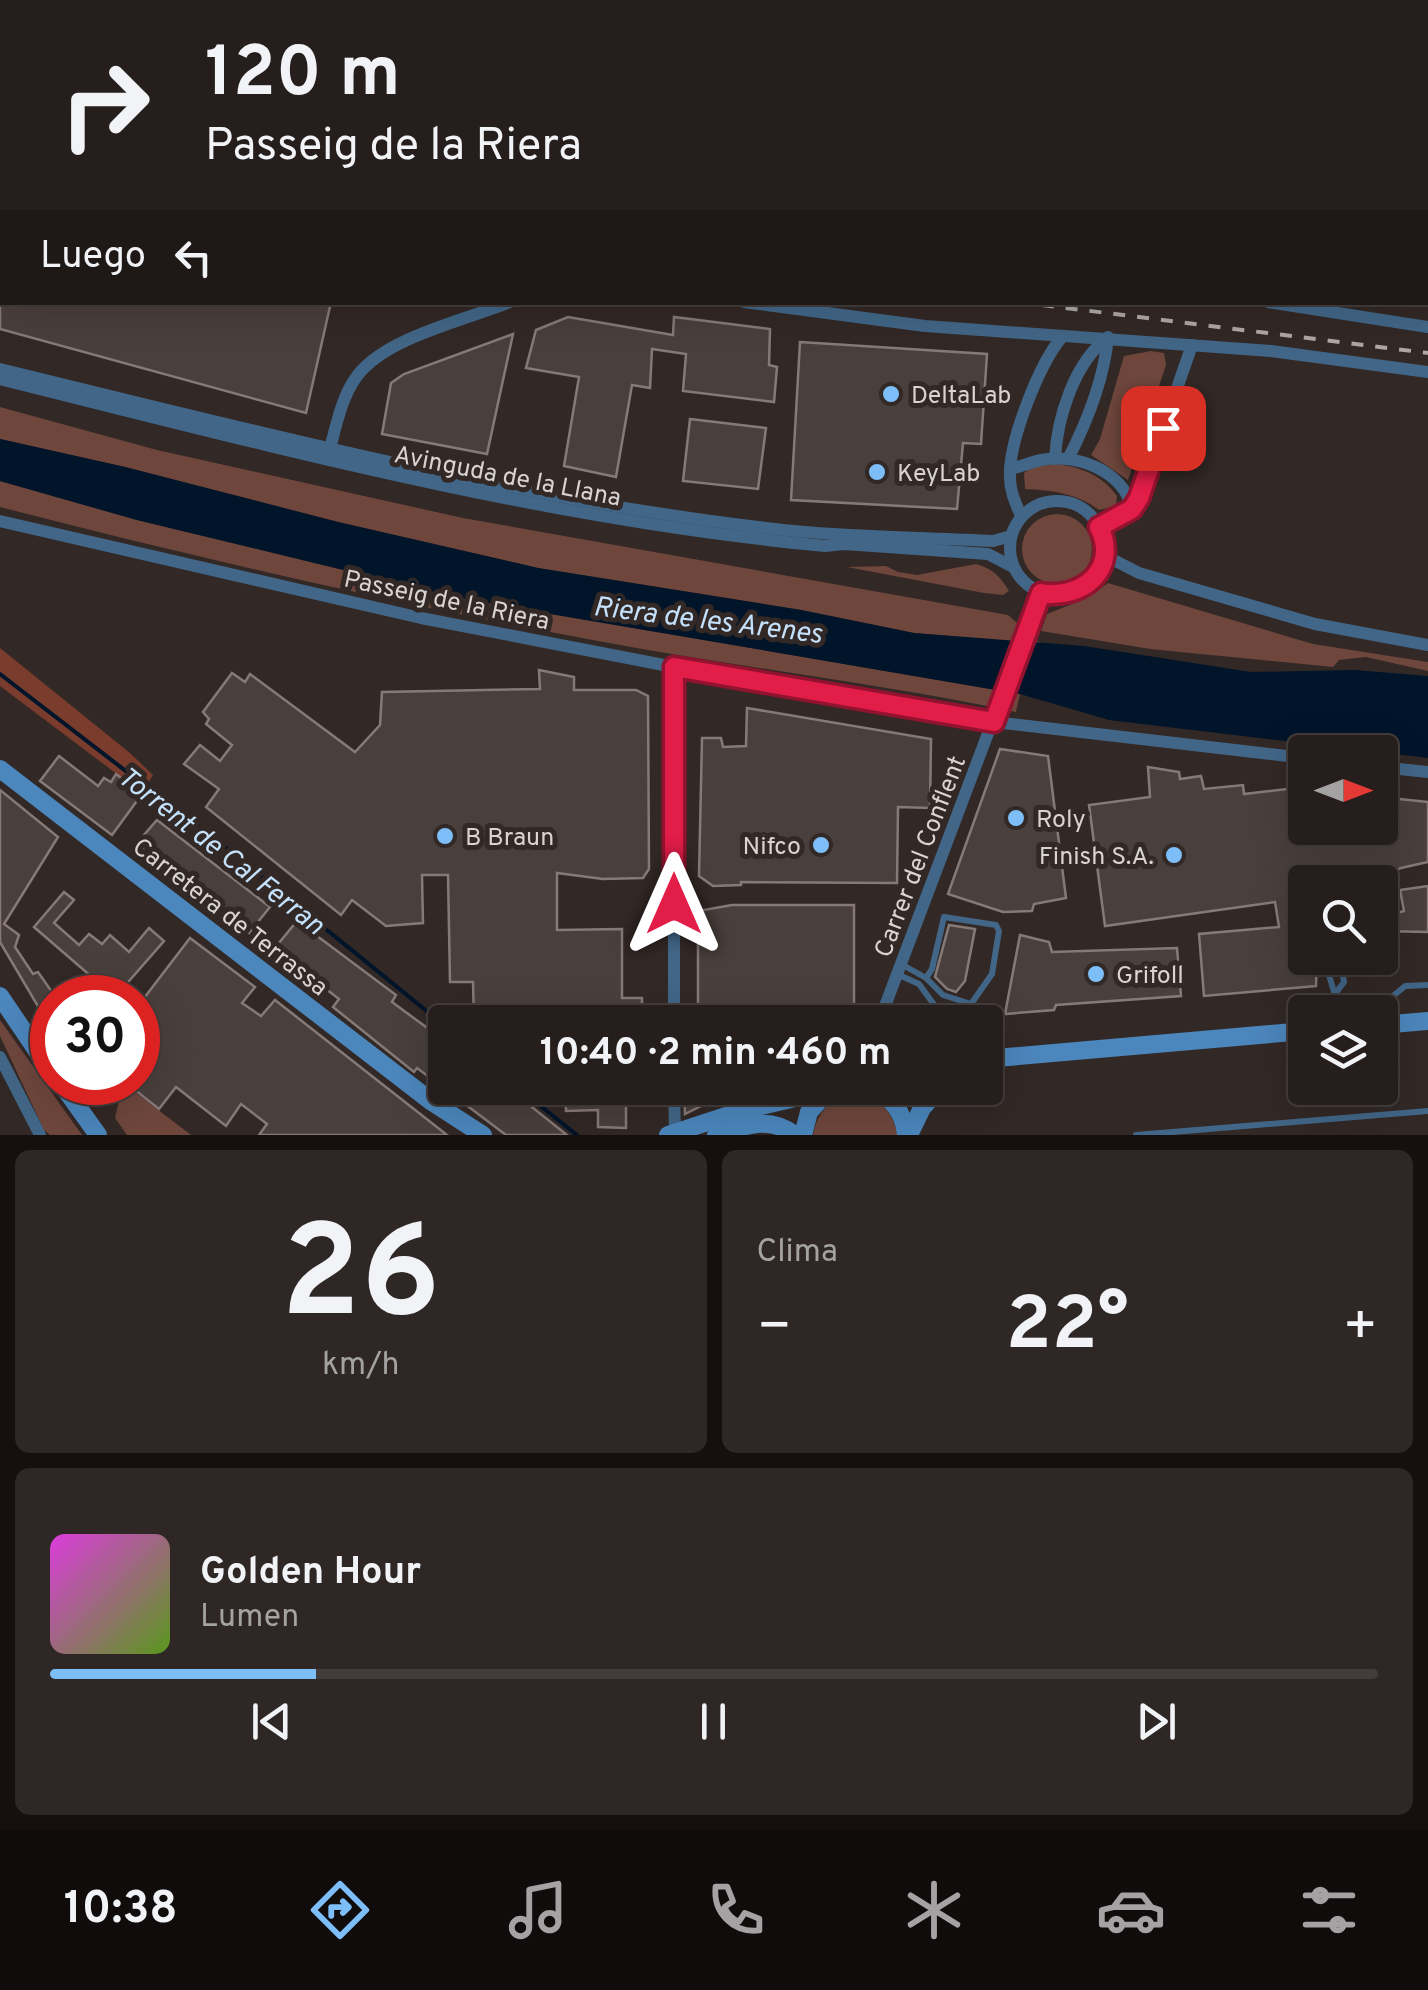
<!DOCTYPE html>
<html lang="es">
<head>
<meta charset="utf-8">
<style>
  :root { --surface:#261e1c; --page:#2e2725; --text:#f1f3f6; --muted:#a4a2a3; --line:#423c3b; --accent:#7dbef9 }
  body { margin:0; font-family:Overpass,sans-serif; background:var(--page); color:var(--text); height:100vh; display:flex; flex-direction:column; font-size:38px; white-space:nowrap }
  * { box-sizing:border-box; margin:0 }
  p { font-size:32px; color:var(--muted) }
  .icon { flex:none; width:55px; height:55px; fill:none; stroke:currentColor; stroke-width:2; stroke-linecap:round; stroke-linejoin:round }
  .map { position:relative; height:1135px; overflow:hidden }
  .panel { display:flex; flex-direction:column; gap:15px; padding:15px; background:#15100f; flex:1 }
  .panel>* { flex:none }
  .hud { position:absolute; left:0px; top:0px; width:1430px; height:305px; box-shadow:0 10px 40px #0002,0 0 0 2px var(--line); background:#261e1c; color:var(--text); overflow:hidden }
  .needle { width:65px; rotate:90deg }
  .controls { position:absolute; left:1288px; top:735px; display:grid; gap:20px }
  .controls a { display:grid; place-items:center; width:110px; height:110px; border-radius:10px; background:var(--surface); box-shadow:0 10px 40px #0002,0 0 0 2px var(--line); font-size:50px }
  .speed { position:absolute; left:30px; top:975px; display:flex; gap:20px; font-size:50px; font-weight:700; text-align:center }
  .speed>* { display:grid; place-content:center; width:130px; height:130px; border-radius:50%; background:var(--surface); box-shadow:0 10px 40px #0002,0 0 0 2px var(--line); line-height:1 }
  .speed .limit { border:15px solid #d22; background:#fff; color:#111 }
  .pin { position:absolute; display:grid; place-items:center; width:85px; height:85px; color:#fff; margin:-42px; border-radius:20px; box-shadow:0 5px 15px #0006 }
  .me { position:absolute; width:110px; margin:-55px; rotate:0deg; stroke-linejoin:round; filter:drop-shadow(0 0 8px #0008) }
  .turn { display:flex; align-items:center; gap:35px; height:210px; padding:0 40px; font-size:45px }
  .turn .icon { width:130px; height:130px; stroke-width:2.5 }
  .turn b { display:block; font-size:70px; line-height:85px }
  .then { display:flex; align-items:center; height:95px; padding:0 40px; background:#0003; gap:20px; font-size:38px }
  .big { font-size:75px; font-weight:700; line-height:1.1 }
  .panel .widget { flex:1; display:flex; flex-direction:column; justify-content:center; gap:15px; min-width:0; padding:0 35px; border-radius:15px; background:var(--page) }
  .panel .dial { align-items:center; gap:0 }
  .dial b { font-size:130px; line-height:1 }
  .song { display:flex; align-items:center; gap:30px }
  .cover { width:120px; height:120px; border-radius:15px; background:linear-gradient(135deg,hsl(300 70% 55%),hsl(90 70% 35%)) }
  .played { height:10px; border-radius:5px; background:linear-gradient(90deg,var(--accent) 20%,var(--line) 20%) }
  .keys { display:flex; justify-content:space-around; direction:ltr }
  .heat { display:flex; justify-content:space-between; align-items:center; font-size:55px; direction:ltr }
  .panel .tiles { flex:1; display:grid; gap:15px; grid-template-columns:1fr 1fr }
  .widget:last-child { grid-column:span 2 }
  .trip { position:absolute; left:428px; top:1005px; width:575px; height:100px; border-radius:10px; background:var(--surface); box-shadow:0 10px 40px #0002,0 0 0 2px var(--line); font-weight:700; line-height:100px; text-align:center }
  .tab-bar { display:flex; height:160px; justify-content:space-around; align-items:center; background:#0f0c0b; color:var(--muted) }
  .tab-bar .icon { width:70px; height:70px }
  .tab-bar .selected { color:var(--accent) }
  .tab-bar b { font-size:45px; color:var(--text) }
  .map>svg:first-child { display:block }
  .green { fill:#6e463c }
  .forest { fill:#7a3c2c }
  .water { fill:#00142a }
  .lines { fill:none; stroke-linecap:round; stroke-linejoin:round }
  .stream { stroke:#00142a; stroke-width:4 }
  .building { fill:#493f3c; stroke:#867a77; stroke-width:2.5 }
  .lane { stroke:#426687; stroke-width:6 }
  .street { stroke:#426687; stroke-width:12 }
  .secondary { stroke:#4b86bc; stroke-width:18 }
  .rail { stroke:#aea7a5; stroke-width:4; stroke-dasharray:12 12; stroke-linecap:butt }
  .route-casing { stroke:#92132f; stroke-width:25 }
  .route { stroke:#e11d48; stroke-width:18 }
  .poi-dot { fill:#7dbef9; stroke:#322825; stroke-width:4 }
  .labels { text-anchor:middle; stroke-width:10; stroke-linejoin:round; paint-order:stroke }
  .poi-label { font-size:25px; fill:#d9d3d1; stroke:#322825; text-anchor:start }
  .street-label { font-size:25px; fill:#d9d3d1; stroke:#322825 }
  .water-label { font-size:28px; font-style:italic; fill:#c4e1fc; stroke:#322825 }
</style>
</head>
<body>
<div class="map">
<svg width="1428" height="1135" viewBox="0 0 1428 1135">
  <rect width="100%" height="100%" fill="#322825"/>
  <!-- green -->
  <g class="green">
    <path d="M0,0H693L695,2H2V12Z"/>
    <path d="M1151,351L1164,353L1166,365L1128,480L1091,455L1100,439L1124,356Z"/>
    <path d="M0,407L157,450L463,518L1008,615L1041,644L914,633L801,610L538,568L338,522L125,467L0,439Z"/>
    <path d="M1056,464C1081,467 1102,475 1117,496L1116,506L1099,510C1078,494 1052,490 1025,489L1024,473L1032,467Z"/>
    <path d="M0,481L137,520L463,599L1020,694L1016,712C878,683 737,667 598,641C397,604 198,558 0,507Z"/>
    <circle cx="1057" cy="549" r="35"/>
    <path d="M976,564C993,569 1000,576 1009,591L1003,595L984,593L847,567L886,566L898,572L917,575Z"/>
    <path d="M1108,583L1313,644L1428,662V671L1366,657L1339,660L1333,667L1150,649L1041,631L1047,614L1087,598Z"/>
    <path d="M0,1020L82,1135H50L44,1130L0,1036Z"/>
    <path d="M123,1083L191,1135H127L115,1118Z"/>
    <path d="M853,1095C878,1097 893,1110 897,1135H813C817,1112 830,1098 853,1095Z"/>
  </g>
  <!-- forest -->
  <path class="forest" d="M0,648L130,753L153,775L142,793L0,686Z"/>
  <!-- water -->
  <path class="water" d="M0,439L125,467L338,522L538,568L801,610L914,633L1084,646L1251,672L1354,670L1428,676V758L1109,720L1020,694L463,599L137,520L0,481Z"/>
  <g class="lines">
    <!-- stream -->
    <g class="stream">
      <path d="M0,674L236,856L445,1026"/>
      <path d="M518,1088L577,1135"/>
    </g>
  </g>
  <!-- building -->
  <g class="building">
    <path d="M0,302H331L306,413L0,329Z"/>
    <path d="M568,317L673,335L674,317L770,329L769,365L777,367L774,402L683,391L686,354L652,349L650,388L632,385L616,477L564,466L579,377L526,368L536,330Z"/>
    <path d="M513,334L487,454L382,434L391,383L404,374Z"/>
    <path d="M800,342L987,354L981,444L963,443L957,509L791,500Z"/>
    <path d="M690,419L766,428L758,489L683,481Z"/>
    <path d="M539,670L574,677V690H636L648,696L649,869L643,878L603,879L557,873V930L622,929V998H642V1022H474L473,982H450L448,875H422L423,923L386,926L352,900L341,915L206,807L219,789L184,764L200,745L220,761L232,745L206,724L209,719L203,712L232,673L245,682L250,674L355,752L380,725L382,692L540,689Z"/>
    <path d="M747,708L931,739L930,808L898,807L897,883L741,882V885L713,886L699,876L702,738H721L723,747L746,746Z"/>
    <path d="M1000,749L1048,756L1066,898L1034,904L1032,911L1003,912L948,894Z"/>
    <path d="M59,756L98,786L104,778L111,782L116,774L142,794L112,835L40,781Z"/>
    <path d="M1148,767L1179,772L1180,779L1201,776L1204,789L1243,785L1244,794L1305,787V828H1380V797L1428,802V862L1401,868L1374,882H1305V958H1317L1316,986L1204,996L1199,934L1279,927L1275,902L1105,926L1089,805L1150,797Z"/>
    <path d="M0,790L58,837L4,924L19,935L15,947L33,974L38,972L52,992V1030L0,942Z"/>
    <path d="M157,820L270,907L249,933L136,844Z"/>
    <path d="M1428,886V932L1381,931V917L1404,911L1400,890Z"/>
    <path d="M64,892L74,900L54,923L79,945L89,934L102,944L110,935L129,952L149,928L164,941L115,997L34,927Z"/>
    <path d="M732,905H854V1022H698V911Z"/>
    <path d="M297,921L396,995L392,1002L445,1041V1088H508L567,1135H506L417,1068L414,1072L333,1007L339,999L274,949Z"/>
    <path d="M949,925L975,929L965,981L956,992L947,989L935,977Z"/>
    <path d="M1020,935L1049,942L1052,952L1177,948L1181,996L1056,1005L1054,1010L1005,1014Z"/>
    <path d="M190,938L255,987L242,1003L261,1016L275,1000L447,1135H259L267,1124L241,1104L226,1126L176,1087L159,1109L125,1082H138V1006Z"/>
    <path d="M565,1088H626V1128L598,1127V1110L566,1111Z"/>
    <path d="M684,1088H737L685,1114Z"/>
  </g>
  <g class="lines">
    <!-- lane -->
    <g class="lane">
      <path d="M901,964L926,978L943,995L971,1004L966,1022"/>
      <path d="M1326,965L1340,1012"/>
      <path d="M899,975L919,984L943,1017L963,1022"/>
      <path d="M926,978L932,969L944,917L996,925L999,931L992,974L971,1004"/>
      <path d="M1335,994L1344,982L1340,958"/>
      <path d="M1383,1023L1386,1002L1405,986L1428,985"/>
      <path d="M1136,1135L1428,1111"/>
    </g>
    <!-- street -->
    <g class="street">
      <path d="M0,66L2,67"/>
      <path d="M744,302L925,326L1271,351L1428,372"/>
      <path d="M1268,302L1428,327"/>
      <path d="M0,369C251,430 501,496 758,527C836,537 915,537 993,541L1011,536"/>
      <path d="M0,379C273,447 545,520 825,546L844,544L988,554L1013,567"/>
      <path d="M328,456C335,431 341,397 357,376C386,337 466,320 510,302"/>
      <path d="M1055,459C1057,418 1074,363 1108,337C1104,379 1087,422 1068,459"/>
      <path d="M1010,469C1020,467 1031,462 1041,460C1077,453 1124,471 1132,509"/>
      <circle cx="1057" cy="548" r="47"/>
      <path d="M1021,516C1016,504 1010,492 1010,478C1008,443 1039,364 1062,337"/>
      <path d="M0,521L421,618L674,667L994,722L1305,758"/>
      <path d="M1099,527L1132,509L1139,498L1192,345"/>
      <path d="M1104,555L1139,573L1315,624L1428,645"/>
      <path d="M1380,767L1428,772"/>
      <path d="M674,1022V667"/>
      <path d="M879,1022L1041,593"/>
      <path d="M0,1057L40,1135"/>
      <path d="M674,1088L675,1133"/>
    </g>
    <!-- secondary -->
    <g class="secondary">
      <path d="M0,769L432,1102L483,1135"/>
      <path d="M0,996L52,1073"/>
      <path d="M1380,1025L1428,1021"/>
      <path d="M985,1059L1305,1031"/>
      <path d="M60,1082L98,1135"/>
      <path d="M871,1088C892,1097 904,1112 906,1135"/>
      <path d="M885,1095L911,1094L924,1088"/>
      <path d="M668,1135L744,1110L838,1088"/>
      <path d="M716,1135C744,1126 769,1115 795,1135"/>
      <path d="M803,1135L809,1112L827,1092"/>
      <path d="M909,1135L922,1108L940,1088"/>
    </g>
    <!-- rail -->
    <g class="rail">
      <path d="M0,25H2"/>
      <path d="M1018,302L1428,353"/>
    </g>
  </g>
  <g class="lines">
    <!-- route casing -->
    <g class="route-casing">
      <path id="route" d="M674,904V667L994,722L1041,593C1081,600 1120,570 1099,527L1132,509L1139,498L1163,428"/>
    </g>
    <!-- route -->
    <use href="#route" class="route"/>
  </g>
  <!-- markers -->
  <g class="poi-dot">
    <circle cx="891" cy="394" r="10"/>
    <circle cx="877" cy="472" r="10"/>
    <circle cx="1016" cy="818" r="10"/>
    <circle cx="445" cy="836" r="10"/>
    <circle cx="821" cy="845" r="10"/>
    <circle cx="1174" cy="855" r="10"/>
    <circle cx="1096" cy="974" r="10"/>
  </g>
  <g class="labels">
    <!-- poi labels -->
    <g class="poi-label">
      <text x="911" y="403">DeltaLab</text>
      <text x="897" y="481">KeyLab</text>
      <text x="1036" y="827">Roly</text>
      <text x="465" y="845">B Braun</text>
      <text x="801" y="854" text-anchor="end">Nifco</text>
      <text x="1154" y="864" text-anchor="end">Finish S.A.</text>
      <text x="1116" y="983">Grifoll</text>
    </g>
    <!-- street labels -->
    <g class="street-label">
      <text transform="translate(508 475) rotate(11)" y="9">Avinguda de la Llana</text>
      <text transform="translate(447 599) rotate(12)" y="9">Passeig de la Riera</text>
      <text transform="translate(919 856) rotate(-69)" y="9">Carrer del Conflent</text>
      <text transform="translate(231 916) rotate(38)" y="9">Carretera de Terrassa</text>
    </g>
    <!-- water labels -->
    <g class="water-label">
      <text transform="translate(708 619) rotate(7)" y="10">Riera de les Arenes</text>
      <text transform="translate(222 850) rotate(38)" y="10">Torrent de Cal Ferran</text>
    </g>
  </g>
</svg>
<div class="controls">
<a><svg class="needle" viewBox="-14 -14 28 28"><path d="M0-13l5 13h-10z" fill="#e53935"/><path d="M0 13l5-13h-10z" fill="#a4a2a3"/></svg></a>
<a><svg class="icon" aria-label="search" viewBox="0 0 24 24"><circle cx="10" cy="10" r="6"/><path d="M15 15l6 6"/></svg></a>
<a><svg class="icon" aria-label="layers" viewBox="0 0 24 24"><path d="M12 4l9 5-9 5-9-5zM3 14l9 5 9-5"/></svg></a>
</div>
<div class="speed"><div class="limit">30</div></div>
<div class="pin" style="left:1163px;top:428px;background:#d93025"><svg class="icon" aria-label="arrive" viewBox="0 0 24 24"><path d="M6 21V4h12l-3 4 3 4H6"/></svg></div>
<svg class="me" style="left:674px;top:904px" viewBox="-20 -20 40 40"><path d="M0-17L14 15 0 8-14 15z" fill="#e11d48" stroke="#fff" stroke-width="4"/></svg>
<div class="trip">10:40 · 2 min · 460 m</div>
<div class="hud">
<div class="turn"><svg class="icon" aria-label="right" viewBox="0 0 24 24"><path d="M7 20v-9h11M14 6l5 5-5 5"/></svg><div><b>120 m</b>Passeig de la Riera</div></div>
<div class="then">Luego<svg class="icon" aria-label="left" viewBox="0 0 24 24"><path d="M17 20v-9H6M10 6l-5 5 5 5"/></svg></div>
</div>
</div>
<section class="panel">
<div class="tiles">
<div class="widget dial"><b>26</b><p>km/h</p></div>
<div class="widget"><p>Clima</p>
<div class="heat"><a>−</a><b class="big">22°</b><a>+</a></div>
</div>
<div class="widget">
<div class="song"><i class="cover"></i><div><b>Golden Hour</b><p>Lumen</p></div></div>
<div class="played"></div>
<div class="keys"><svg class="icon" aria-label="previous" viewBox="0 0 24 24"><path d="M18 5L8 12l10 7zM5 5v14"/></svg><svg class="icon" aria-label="pause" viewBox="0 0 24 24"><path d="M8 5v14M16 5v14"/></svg><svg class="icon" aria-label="next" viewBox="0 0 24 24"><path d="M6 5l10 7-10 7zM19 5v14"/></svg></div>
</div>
</div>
</section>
<nav class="tab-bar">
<b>10:38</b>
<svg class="icon selected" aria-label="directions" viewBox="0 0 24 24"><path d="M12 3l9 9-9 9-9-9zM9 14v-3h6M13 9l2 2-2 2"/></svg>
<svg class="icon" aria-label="music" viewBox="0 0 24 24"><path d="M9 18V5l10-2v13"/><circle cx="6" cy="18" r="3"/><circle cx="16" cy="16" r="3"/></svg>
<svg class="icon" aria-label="phone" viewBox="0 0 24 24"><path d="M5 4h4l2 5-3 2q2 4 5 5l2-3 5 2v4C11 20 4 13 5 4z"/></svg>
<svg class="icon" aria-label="climate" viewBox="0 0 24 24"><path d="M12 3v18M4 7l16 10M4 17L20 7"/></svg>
<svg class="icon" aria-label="car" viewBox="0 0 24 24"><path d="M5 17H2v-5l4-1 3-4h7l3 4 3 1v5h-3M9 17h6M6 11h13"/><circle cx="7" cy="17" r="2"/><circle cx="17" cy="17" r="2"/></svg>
<svg class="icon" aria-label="filters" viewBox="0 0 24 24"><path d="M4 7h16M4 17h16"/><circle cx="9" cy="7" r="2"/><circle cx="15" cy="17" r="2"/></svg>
</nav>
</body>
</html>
